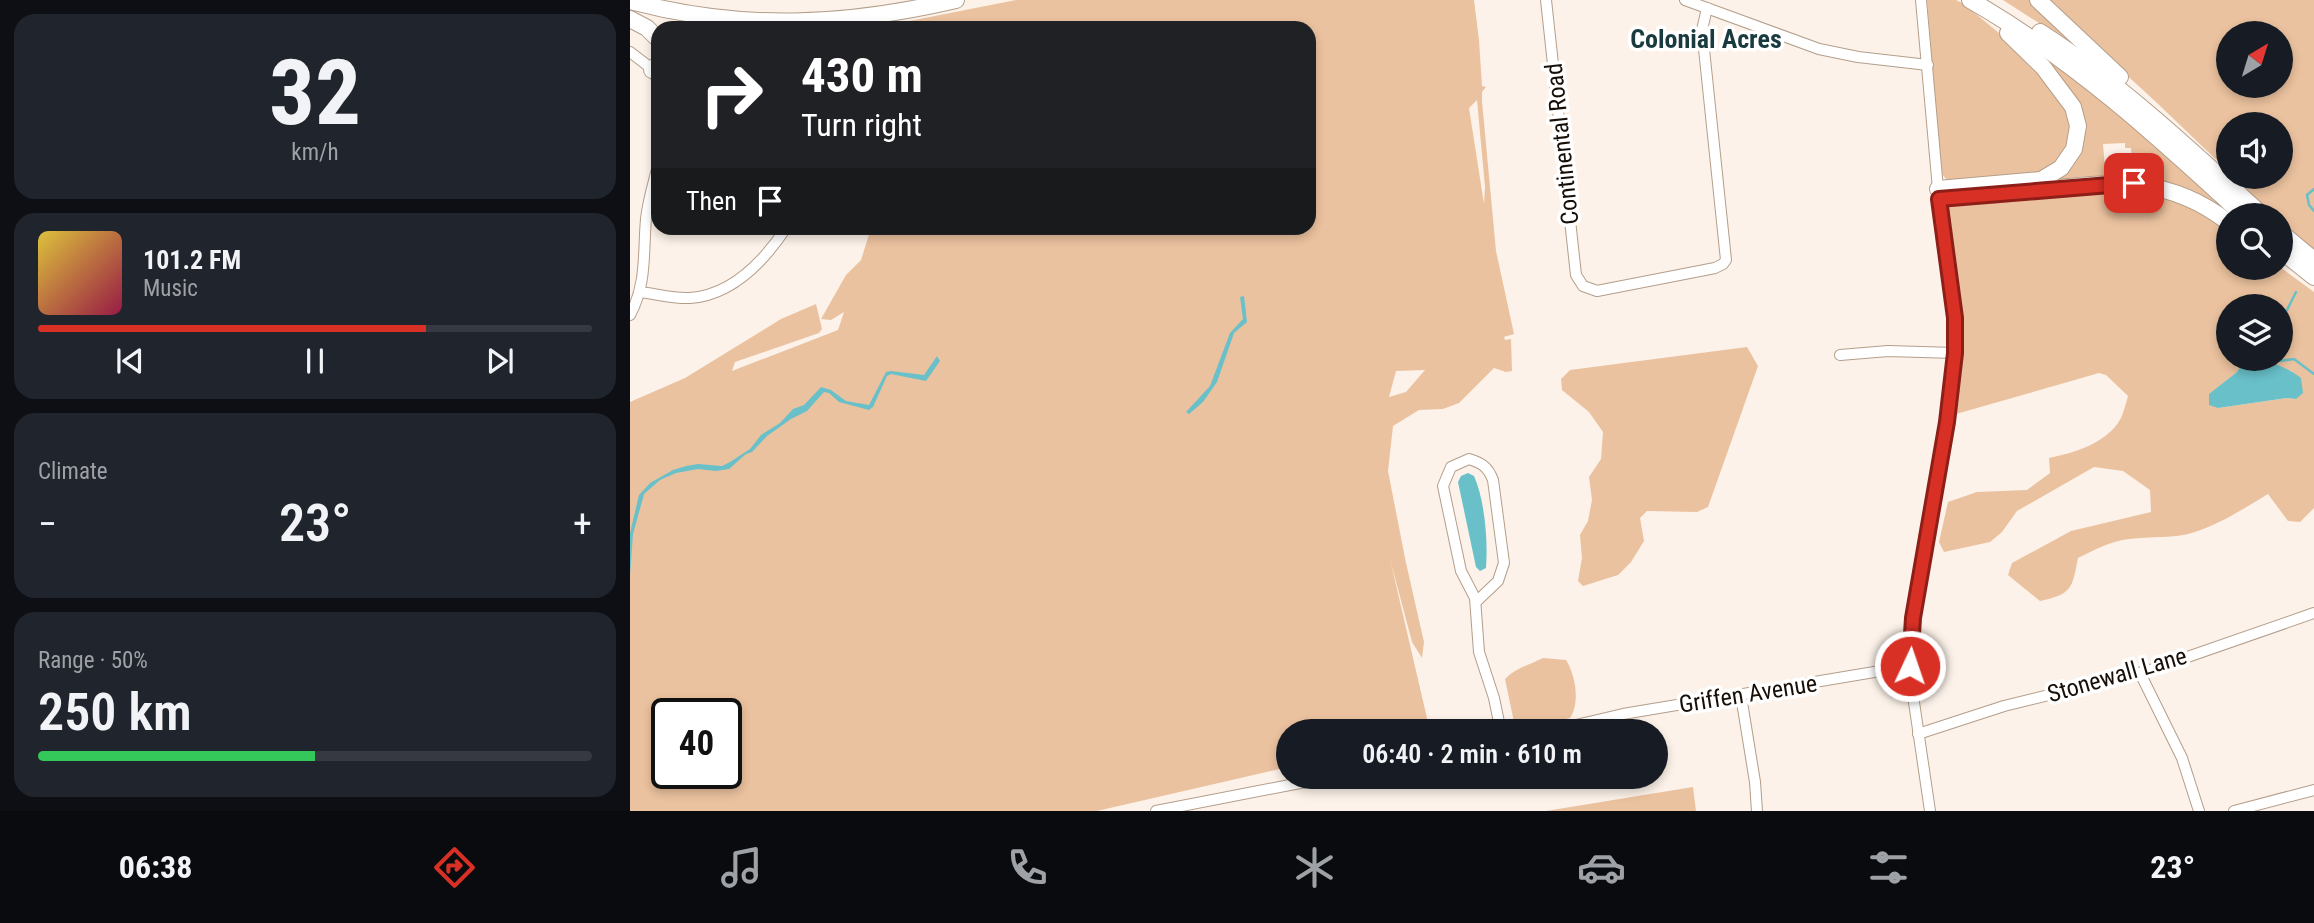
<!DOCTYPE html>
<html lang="en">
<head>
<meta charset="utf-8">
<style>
  :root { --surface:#171b24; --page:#20242c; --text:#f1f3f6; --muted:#9ea1a6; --line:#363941; --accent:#d93025 }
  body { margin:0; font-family:"Roboto Condensed",sans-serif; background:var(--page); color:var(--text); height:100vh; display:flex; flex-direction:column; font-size:26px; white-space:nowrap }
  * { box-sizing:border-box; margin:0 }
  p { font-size:23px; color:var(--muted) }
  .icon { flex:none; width:38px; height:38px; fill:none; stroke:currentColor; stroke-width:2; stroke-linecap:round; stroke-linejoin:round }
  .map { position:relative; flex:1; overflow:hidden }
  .drawer { display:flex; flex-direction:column; gap:14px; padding:14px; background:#0d0f14; width:630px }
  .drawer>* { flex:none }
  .banner { position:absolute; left:21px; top:21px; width:665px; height:214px; border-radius:21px; box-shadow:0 4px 10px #0003; background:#202124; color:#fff; overflow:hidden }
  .needle { width:46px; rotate:38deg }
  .fabs { position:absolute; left:1586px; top:21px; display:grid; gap:14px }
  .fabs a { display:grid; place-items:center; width:77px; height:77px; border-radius:50%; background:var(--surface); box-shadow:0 4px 10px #0003; font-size:35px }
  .speed { position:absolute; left:21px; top:698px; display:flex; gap:14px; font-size:35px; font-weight:700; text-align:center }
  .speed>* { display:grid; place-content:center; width:91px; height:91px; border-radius:50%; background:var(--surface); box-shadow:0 4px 10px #0003; line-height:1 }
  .speed .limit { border:4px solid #111; border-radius:10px; background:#fff; color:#111 }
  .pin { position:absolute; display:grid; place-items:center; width:60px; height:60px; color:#fff; margin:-30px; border-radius:14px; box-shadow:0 4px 10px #0006 }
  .me { position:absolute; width:77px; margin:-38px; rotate:3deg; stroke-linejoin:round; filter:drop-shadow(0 0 5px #0008) }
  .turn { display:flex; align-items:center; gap:24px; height:147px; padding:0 35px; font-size:32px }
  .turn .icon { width:91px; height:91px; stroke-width:2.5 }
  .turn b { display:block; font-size:49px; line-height:60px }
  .then { display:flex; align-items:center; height:66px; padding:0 35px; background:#0003; gap:14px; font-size:26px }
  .big { font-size:52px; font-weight:600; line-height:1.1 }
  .drawer .card { flex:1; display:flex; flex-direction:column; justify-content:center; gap:10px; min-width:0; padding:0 24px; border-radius:21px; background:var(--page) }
  .drawer .dial { align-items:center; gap:0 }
  .dial b { font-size:91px; line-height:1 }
  .song { display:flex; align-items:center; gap:21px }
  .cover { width:84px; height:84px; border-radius:10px; background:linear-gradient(135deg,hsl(50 70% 55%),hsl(340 70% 35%)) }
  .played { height:7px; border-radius:4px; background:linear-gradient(90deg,var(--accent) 70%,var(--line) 70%) }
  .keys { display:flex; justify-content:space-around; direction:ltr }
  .heat { display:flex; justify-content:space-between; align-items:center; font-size:38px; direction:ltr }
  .charge { height:10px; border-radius:5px; background:linear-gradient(90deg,#34c759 50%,var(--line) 0) }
  .trip { position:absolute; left:646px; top:719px; width:392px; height:70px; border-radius:35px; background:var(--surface); box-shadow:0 4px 10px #0003; font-weight:600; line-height:70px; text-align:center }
  .tab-bar { display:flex; height:112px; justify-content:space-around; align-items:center; background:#090b0e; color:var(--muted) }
  .tab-bar .icon { width:49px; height:49px }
  .tab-bar .current { color:var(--accent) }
  .tab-bar b { font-size:32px; color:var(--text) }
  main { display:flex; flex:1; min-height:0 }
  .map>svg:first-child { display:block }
  .green { fill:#ebc29f; fill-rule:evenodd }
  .water { fill:#69c0c9 }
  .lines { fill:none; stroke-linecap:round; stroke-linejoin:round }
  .stream { stroke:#69c0c9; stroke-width:2.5 }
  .minor-casing { stroke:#b49e8a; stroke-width:12 }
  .highway-casing { stroke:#b49e8a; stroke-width:18 }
  .minor { stroke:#fff; stroke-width:10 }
  .highway { stroke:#fff; stroke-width:16 }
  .route-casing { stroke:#8d1f18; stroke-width:18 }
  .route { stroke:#d93025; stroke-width:12 }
  .labels { text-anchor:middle; stroke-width:7; stroke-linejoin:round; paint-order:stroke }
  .street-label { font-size:24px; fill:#160e07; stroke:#fff }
  .neighbourhood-label { font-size:26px; font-weight:bold; fill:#193b3f; stroke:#fff }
</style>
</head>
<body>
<main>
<section class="drawer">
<div class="card dial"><b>32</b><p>km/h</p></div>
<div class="card">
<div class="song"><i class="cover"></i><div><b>101.2 FM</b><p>Music</p></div></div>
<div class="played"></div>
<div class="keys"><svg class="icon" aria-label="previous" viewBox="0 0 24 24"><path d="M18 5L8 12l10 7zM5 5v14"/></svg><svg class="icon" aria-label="pause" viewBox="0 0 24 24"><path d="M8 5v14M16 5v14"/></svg><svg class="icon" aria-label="next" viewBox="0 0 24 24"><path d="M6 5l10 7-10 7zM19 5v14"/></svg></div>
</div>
<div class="card"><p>Climate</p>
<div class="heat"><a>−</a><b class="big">23°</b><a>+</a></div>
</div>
<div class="card"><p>Range · 50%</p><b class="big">250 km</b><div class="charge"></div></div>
</section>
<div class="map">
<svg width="1684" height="811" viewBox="0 0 1684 811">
  <rect width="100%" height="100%" fill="#fcf2e9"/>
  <!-- green -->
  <g class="green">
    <path d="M386,0H844L849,40L852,86L856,87L852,92V101L866,251L884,334L874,337L875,340L881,339L882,371L876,372L864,368L829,403L813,409L789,410L763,426L758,471L776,563L794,642L792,658L782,642L760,559L800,731L658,732V767L467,811H0V402L55,378L151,319L186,304L192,329L189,333L105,362L102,371L208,330L214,312L201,320L191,319L216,275L231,260L241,228H679V28H244ZM847,100L855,187L854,204L839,108ZM795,370L776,392L759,397L766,371ZM37,714H96V774H37Z"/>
    <path d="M1297,0H1326L1334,4L1387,48L1422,85L1444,118L1434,159L1412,176L1328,181L1316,179L1311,173Z"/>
    <path d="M1373,0H1403L1442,42L1440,43Z"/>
    <path d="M1415,0H1684V249L1650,221V215H1644L1603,177H1650V124H1598V171L1526,102ZM1598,33H1650V86H1598Z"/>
    <path d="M1418,58L1488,111L1603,215L1490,180L1488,164L1502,162L1501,148H1495V143L1473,144L1475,169L1483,173L1485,180L1420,186L1453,140L1415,61Z"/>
    <path d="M1482,187L1536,194L1598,228V268L1650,267L1684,292V508L1670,522L1658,521L1638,494C1615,508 1590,524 1565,532C1544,539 1521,536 1499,539C1481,541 1464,550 1448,558C1442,589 1442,594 1410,601L1378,575L1382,563L1441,531L1521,512L1520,490L1493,471L1464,467L1387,511L1372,532L1360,542L1314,552L1309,542L1318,502L1347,492L1397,490L1420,473L1419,458C1444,453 1478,443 1491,418C1494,411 1496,403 1498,396L1476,375L1469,373L1326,414L1334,341L1315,209L1327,200ZM1598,306H1650V359H1637L1646,366L1661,371L1666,399L1657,398L1588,408L1580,394L1607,372L1615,359H1598Z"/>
    <path d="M1117,347L1128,366L1078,507L1067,512L1017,511L1010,518L1014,541L1001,562L988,575L953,586L948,581L952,558L950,535L958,521L962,500L959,477L971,459L973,432L959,412L932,390L931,379L940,370Z"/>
    <path d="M913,658L936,660C946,676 950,703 940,718L892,729L884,722L875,679C886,668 899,665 913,658Z"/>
    <path d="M1063,787L1066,811H916Z"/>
  </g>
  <!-- water -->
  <g class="water">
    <path d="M614,296L617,322L604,333L587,382L573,402L559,414L556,412L580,386L600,333L613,319L610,297Z"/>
    <path d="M307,356L310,361L296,381L261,374L257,376L243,407L239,410L209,402L199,393L194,392L177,411L161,419L137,436L122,452L116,454L99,469L86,471L68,469L46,473L30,480L14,494L13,498L3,534L0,576V533L9,495L20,483L43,470L56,466L68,464L92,466L100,462L120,449L131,435L150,423L163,409L174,405L191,387L201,390L216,401L239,405L256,372L261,371L294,375Z"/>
    <path d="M1615,359C1637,359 1653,365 1671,378L1673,393L1666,399L1657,398L1588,408L1579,405V394L1607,372Z"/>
    <path d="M838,473L844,476C855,501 858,541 856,568L850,571L846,567L828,482L831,476Z"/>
  </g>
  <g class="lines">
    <!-- stream -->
    <g class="stream">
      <path d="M1684,189L1677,195L1679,205L1684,211"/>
      <path d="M1650,324L1666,292"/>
      <path d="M1647,359L1650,361L1664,359L1684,374"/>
    </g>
    <!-- minor casing -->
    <g class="minor-casing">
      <g id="minor">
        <path d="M916,0L946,275L953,286L967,291L1085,268L1093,264L1096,260L1072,30L1077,8"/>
        <path d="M1055,0L1189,49L1228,57L1298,65"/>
        <path d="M1291,0L1308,189L1326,338L1317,422L1283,619L1280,675L1300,811"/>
        <path d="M0,52L17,65L28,79"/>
        <path d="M10,292C27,294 44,299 60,298C102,295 134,261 156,228"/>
        <path d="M0,315C17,284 13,252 16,219C18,200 24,182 28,165"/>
        <path d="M1210,355L1258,351L1325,353"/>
        <path d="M846,602L868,581L874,563L863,480C858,467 852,463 839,459L821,467L813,486L831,571L845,598L849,652L864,698L871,732"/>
        <path d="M1510,673L1552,758L1569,811"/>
        <path d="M1111,696L1125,782L1127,811"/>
        <path d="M916,732L993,714L1280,666"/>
        <path d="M1288,734L1374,706L1520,670L1684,613"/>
        <path d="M526,811L701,777"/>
        <path d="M1604,811L1684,790"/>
      </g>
    </g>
    <!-- highway casing -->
    <g class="highway-casing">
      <g id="highway">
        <path d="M1340,0C1442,58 1527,136 1613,215"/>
        <path d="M1408,0L1490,77"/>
        <path d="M0,1C112,31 214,26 326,0"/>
        <path d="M0,19L17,28L28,39"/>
        <path d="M1410,32C1491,84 1561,150 1632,215"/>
        <path d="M22,70L28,64"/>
        <path d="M1308,189L1411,180L1431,168L1444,149L1448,126L1443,107L1413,67L1378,33"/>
        <path d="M1399,191C1475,184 1532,171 1598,222"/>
        <path d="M1650,232L1684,260"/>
        <path d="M1650,250L1684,277"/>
      </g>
    </g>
    <!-- minor -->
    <use href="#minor" class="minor"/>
    <!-- highway -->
    <use href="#highway" class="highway"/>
  </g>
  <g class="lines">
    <!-- route casing -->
    <g class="route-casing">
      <path id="route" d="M1280,666L1283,618L1317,422L1325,353V318L1309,199L1504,183"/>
    </g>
    <!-- route -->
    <use href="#route" class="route"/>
  </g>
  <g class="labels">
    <!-- street labels -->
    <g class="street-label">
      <text transform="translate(932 144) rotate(-96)" y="8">Continental Road</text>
      <text transform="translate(1487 675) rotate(-16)" y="8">Stonewall Lane</text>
      <text transform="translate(1118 694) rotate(-9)" y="8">Griffen Avenue</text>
    </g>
    <!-- neighbourhood labels -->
    <g class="neighbourhood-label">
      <text x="1076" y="48">Colonial Acres</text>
    </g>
  </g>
</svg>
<div class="fabs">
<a><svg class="needle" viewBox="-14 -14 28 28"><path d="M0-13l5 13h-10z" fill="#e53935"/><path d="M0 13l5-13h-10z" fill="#9ea1a6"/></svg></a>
<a><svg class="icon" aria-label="sound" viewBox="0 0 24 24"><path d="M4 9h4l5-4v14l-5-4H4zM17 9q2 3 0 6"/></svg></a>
<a><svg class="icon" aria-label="search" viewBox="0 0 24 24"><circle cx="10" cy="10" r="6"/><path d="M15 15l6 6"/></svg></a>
<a><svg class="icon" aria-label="layers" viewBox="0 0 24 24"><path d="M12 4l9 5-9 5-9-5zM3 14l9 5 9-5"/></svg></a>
</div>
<div class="speed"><div class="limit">40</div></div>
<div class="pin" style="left:1504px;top:183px;background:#d93025"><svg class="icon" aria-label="arrive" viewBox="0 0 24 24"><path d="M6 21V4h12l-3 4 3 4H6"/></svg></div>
<svg class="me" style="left:1280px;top:666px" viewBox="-20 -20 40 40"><circle r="17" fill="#d93025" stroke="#fff" stroke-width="3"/><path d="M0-11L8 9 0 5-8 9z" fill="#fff"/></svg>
<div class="trip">06:40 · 2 min · 610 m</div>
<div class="banner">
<div class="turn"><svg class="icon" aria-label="right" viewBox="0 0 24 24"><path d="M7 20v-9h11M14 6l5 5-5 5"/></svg><div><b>430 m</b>Turn right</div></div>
<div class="then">Then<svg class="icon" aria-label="arrive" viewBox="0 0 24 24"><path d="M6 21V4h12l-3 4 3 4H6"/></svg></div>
</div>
</div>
</main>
<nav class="tab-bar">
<b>06:38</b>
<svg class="icon current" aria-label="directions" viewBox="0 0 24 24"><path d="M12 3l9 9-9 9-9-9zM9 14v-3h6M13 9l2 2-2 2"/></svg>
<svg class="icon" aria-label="music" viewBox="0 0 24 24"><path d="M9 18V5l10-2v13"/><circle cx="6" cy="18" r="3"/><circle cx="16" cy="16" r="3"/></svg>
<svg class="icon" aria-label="phone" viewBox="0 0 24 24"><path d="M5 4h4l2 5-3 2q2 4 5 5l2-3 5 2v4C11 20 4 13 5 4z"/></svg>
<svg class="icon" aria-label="climate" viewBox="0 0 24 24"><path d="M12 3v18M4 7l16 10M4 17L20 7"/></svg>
<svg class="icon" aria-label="car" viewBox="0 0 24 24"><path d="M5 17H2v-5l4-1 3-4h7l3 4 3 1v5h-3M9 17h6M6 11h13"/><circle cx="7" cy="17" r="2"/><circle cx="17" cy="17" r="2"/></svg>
<svg class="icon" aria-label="filters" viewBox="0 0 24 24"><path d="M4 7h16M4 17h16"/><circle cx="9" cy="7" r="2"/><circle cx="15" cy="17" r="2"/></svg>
<b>23°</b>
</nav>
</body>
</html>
